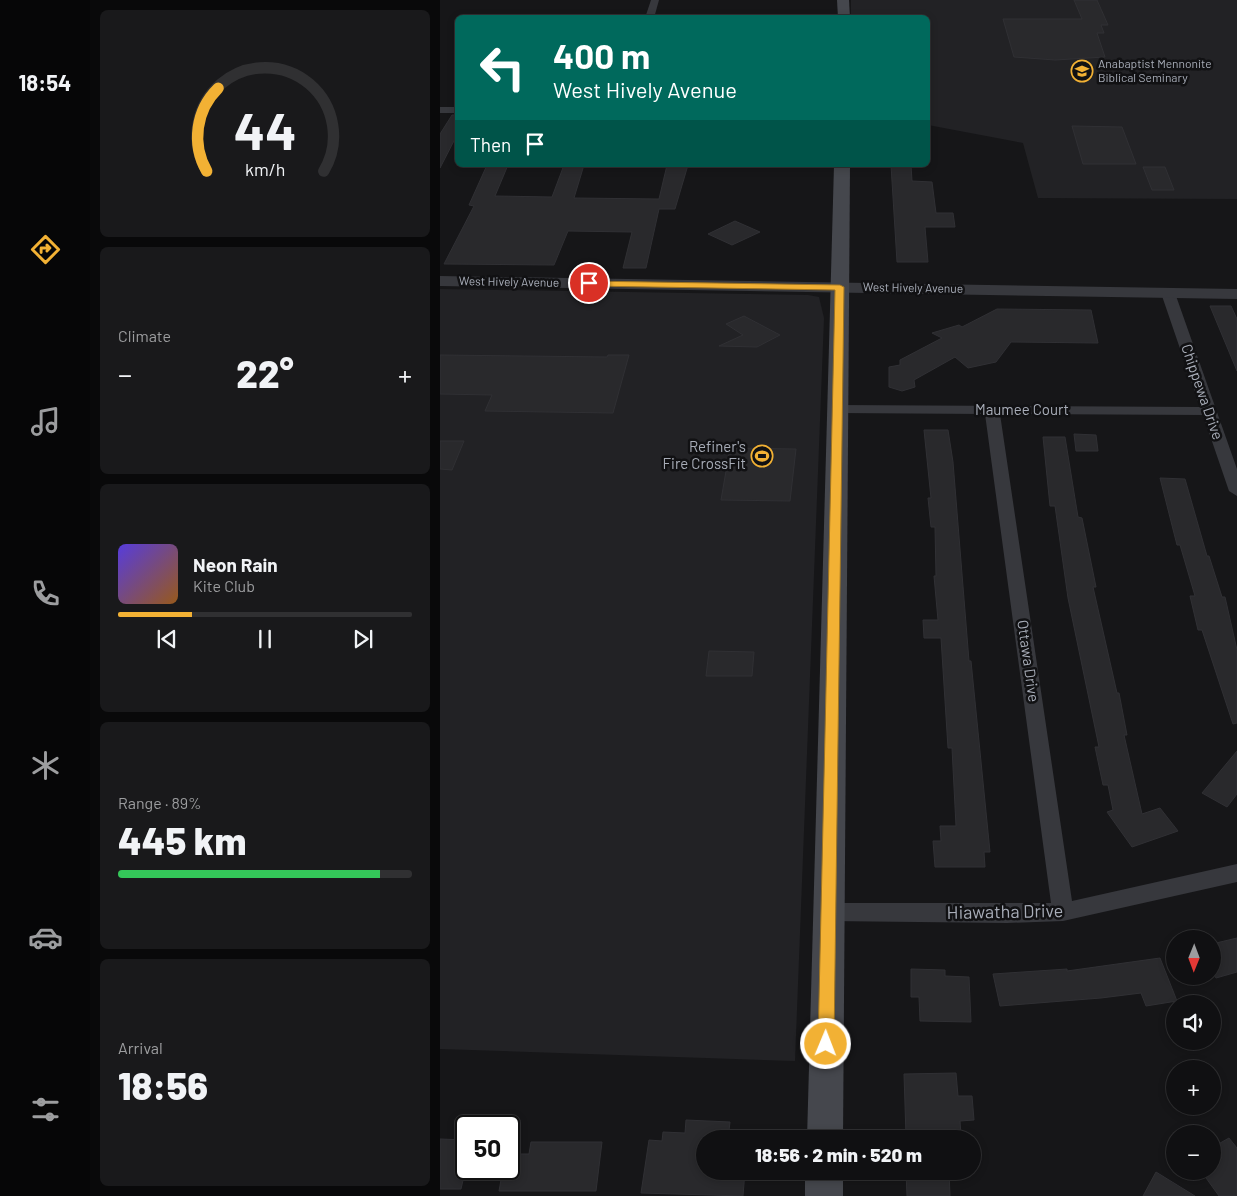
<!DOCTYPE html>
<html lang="en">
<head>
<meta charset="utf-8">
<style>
  :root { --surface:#101012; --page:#19191b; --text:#f1f3f6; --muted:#9c9d9f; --line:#303032; --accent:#f2b134 }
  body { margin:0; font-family:Barlow,sans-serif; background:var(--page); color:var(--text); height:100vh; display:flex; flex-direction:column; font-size:19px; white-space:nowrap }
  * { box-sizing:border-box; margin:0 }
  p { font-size:16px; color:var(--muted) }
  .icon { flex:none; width:28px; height:28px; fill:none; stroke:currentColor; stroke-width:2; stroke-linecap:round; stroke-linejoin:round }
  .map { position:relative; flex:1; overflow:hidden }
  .sheet { display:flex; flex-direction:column; gap:10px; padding:10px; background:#09090a; width:350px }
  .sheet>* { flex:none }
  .top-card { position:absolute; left:15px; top:15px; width:475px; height:152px; border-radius:8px; box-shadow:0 2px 8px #0003,0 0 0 1px var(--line); background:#00695c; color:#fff; overflow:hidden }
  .needle { width:32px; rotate:181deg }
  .fabs { position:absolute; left:726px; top:930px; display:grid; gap:10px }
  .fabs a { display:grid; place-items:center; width:55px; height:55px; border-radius:50%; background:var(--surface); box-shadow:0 2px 8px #0003,0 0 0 1px var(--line); font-size:25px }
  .speed { position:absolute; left:15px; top:1115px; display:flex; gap:10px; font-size:25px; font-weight:700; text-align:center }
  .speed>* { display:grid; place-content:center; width:65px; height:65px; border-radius:50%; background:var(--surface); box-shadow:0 2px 8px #0003,0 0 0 1px var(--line); line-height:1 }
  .speed .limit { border:2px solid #111; border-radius:8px; background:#fff; color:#111 }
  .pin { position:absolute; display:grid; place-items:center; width:42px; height:42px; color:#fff; margin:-21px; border:2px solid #fff; border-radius:50%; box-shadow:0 1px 5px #0007 }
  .me { position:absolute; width:55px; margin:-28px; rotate:1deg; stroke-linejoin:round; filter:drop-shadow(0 0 4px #0008) }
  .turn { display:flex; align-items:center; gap:18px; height:105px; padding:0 15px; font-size:22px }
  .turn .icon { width:65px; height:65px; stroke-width:2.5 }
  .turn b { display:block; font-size:35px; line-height:42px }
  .then { display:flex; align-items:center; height:48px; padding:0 15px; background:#0003; gap:10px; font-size:19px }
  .big { font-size:38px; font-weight:800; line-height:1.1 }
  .sheet .widget { flex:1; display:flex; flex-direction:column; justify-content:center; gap:8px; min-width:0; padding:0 18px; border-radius:8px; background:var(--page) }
  .sheet .dial { align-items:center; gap:0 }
  .dial svg { height:130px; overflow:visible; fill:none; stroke:var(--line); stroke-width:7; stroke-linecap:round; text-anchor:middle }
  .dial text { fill:var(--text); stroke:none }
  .song { display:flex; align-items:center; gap:15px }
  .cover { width:60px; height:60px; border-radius:8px; background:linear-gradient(135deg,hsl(250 70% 55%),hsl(30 70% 35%)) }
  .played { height:5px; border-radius:2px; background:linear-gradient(90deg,var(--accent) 25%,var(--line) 25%) }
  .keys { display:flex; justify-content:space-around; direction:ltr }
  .heat { display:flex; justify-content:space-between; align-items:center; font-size:28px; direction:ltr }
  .charge { height:8px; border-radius:4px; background:linear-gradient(90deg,#34c759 89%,var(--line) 0) }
  .trip { position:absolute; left:256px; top:1130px; width:285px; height:50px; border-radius:25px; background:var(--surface); box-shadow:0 2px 8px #0003,0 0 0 1px var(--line); font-weight:800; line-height:50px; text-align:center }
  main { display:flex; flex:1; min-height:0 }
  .dock { display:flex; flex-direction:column; width:90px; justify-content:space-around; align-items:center; background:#060607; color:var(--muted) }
  .dock .icon { width:35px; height:35px }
  .dock .active { color:var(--accent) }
  .dock b { font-size:22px; color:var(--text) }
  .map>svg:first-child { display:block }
  .built { fill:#222225 }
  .building { fill:#29292c; stroke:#303034 }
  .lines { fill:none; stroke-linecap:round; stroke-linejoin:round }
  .minor { fill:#37383d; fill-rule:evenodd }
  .tertiary { fill:#37383d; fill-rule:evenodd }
  .secondary { fill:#45474d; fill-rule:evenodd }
  .route { fill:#f2b134; stroke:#9d7322 }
  .labels { text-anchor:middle; stroke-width:5; stroke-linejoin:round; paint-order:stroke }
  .far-poi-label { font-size:12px; fill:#a8adb8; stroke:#111113; text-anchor:start }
  .far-street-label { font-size:12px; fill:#a8adb8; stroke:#111113 }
  .street-label { font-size:15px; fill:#a8adb8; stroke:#111113 }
  .poi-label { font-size:15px; fill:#a8adb8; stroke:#111113; text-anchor:end }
  .near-street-label { font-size:18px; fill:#a8adb8; stroke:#111113 }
</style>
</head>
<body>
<main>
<nav class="dock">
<b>18:54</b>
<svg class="icon active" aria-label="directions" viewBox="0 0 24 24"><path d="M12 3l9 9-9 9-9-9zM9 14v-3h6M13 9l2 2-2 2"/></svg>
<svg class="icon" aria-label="music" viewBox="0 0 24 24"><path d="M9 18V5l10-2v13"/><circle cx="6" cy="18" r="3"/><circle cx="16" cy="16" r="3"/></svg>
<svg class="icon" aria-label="phone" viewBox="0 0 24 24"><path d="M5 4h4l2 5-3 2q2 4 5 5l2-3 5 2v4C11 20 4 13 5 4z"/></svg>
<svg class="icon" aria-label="climate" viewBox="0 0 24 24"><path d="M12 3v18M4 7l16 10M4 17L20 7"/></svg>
<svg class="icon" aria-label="car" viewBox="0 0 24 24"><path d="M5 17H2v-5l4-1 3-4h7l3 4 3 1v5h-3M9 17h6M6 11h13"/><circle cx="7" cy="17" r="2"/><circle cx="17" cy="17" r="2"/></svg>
<svg class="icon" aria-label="filters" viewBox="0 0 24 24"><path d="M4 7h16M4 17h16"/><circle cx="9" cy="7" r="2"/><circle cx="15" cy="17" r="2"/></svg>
</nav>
<section class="sheet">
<div class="widget dial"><svg viewBox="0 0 100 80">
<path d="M14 69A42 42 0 1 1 86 69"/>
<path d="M14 69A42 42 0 0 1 21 18" stroke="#f2b134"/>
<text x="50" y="56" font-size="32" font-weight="700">44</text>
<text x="50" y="72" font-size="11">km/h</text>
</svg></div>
<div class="widget"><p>Climate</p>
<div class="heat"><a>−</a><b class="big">22°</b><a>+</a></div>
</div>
<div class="widget">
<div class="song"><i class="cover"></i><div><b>Neon Rain</b><p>Kite Club</p></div></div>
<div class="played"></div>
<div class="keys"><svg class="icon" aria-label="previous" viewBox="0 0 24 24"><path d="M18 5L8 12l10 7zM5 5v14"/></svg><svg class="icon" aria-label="pause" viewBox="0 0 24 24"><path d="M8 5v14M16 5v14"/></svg><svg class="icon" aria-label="next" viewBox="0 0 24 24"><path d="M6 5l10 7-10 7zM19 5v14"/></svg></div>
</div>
<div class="widget"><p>Range · 89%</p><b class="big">445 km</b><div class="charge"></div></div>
<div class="widget"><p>Arrival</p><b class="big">18:56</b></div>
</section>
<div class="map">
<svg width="797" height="1196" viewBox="0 0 797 1196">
  <rect width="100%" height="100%" fill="#161618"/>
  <!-- built -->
  <g class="built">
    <path d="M411,0H797V199L598,198L583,143L488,125V18L411,17Z"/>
    <path d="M0,289L368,295L379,297L384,318L355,1061L0,1049Z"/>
  </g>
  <!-- building -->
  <g class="building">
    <path d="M634,0H657L668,25H661L664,33H657L665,57L615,60L574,57L563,19H642Z"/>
    <path d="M12,115H18V133L0,168V134Z"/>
    <path d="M632,126L682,127L696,164H643Z"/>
    <path d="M47,165H68L55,196L112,197L124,165H144L134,198L219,199L227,165H248L235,209H219L206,268H183L192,232L128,231L114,265L4,264L34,206L29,205Z"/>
    <path d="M451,165H471L472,181L492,182L496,213H513L515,227H485L488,262H457Z"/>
    <path d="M703,167H725L734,190H712Z"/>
    <path d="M295,221L320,232L292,245L268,234Z"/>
    <path d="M770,306H791L797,319V371Z"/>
    <path d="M557,309L651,310L658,343L571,342L556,362L528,368L515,357L474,380L475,387L462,391L449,387V367L460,365V360L502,338L492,333L519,325L522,327Z"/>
    <path d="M304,316L340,335L317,347L279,346L303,335L286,324Z"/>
    <path d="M0,355L167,357L168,355H189L173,413L45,411L52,395L0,394Z"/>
    <path d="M484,430H508L513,462L529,661H531L550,852H544L545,867H495L493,841H501L500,826H516L512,748H508L501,638H484L483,620H498L494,576H496L495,527H491L488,498H491Z"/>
    <path d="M634,434L656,435L658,451H636Z"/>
    <path d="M603,437H625L638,517L642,518L656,587H653L677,693H679L687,735H684L702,814L720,808L738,831L692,847L667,812L673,810L668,785H663L655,747H659L628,598L615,506H610Z"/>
    <path d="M0,441H24L12,470L0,469Z"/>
    <path d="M290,448L356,449L350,501L281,500Z"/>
    <path d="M720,478L745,479L767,556H769L782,597H785L797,650V723L793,724L762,630H758L750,596H755L740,545H737Z"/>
    <path d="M269,651L314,652L312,676H266Z"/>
    <path d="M797,751V794L787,807L762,793Z"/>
    <path d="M797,938V972L776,978L772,972V944Z"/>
    <path d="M720,958L737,1001L706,1006L701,993L661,998L560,1006L553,974L627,969V971Z"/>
    <path d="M471,969L505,970V976L529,977L531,1022L480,1021L479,997H471Z"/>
    <path d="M516,1073L518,1096H532L534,1120L520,1121L521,1136H466L464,1074Z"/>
    <path d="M246,1120L290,1122L288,1139H265V1171H305L303,1196L201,1193L209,1140L222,1141L223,1132L245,1133Z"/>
    <path d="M789,1138L797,1148V1196H779L761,1171H772V1163L782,1158L773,1147Z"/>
    <path d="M0,1139L26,1140V1167L21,1189H0Z"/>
    <path d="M91,1142H162L156,1191H59L63,1169H69V1154H89Z"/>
    <path d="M466,1171H509L510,1196H467Z"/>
    <path d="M716,1172L755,1196H703Z"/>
  </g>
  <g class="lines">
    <!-- minor -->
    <g class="minor">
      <path d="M211,0H219L214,18H205Z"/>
      <rect x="0" y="107" width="18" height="6"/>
      <path d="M728,289L735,293L797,469V496L789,491L763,415L560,414L632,901L797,864V882L623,921L567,923L388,921L380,918L377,912L380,906L388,903H611L545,414L397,413L390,409L397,405L760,407L721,293Z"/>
    </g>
    <!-- tertiary -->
    <path class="tertiary" d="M0,276L797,289V299L0,286Z"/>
    <!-- secondary -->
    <g class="secondary">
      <path d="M397,0H409L410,18H398Z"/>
      <path d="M394,165H410L403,1139H367Z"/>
      <rect x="365" y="1171" width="38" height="25"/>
    </g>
  </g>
  <!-- route -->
  <path class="route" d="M146,281L400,285L404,287L394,1044L392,1049L386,1052L380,1049L378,1044L395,290L149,286L146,285Z"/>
  <!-- icons -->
  <defs>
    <g id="university-ring" transform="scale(1.125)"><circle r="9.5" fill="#111113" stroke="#f2b134" stroke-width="1.5"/><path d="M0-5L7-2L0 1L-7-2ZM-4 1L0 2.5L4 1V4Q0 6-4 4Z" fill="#f2b134"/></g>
    <g id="stadium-ring" transform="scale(1.125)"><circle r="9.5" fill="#111113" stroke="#f2b134" stroke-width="1.5"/><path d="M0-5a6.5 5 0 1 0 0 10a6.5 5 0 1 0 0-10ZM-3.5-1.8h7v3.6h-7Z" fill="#f2b134"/></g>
  </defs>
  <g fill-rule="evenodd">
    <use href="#university-ring" x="642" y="71"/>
    <use href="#stadium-ring" x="322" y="456"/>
  </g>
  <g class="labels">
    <!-- far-poi labels -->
    <g class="far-poi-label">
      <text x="658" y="68">Anabaptist Mennonite<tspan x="658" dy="14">Biblical Seminary</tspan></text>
    </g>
    <!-- far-street labels -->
    <g class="far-street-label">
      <text transform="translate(69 282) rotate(1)" y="4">West Hively Avenue</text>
      <text transform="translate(473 288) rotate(1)" y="4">West Hively Avenue</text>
    </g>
    <!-- street labels -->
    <g class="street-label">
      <text transform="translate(762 392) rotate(71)" y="5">Chippewa Drive</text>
      <text x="582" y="415">Maumee Court</text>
      <text transform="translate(588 661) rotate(82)" y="5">Ottawa Drive</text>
    </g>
    <!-- poi labels -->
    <g class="poi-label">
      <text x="306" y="452">Refiner's<tspan x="306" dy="17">Fire CrossFit</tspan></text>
    </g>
    <!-- near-street labels -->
    <g class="near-street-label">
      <text transform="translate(565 912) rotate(-1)" y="6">Hiawatha Drive</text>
    </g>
  </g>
</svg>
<div class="fabs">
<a><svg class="needle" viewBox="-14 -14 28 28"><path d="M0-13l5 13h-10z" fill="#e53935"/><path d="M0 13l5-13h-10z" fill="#9c9d9f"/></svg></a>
<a><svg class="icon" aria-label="sound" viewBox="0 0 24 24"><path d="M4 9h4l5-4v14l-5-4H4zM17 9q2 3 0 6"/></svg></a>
<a>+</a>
<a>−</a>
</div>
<div class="speed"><div class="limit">50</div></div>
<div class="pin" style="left:149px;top:283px;background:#d93025"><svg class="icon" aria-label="arrive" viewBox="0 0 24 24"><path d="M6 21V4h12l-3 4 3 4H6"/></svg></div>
<svg class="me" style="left:386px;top:1044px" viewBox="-20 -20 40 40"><circle r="17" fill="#f2b134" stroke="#fff" stroke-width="3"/><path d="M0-11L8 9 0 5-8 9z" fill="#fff"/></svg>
<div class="trip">18:56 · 2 min · 520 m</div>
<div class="top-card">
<div class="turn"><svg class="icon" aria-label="left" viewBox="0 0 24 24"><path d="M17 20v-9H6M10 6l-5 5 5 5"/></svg><div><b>400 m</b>West Hively Avenue</div></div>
<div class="then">Then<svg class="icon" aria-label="arrive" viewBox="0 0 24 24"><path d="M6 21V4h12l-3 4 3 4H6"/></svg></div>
</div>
</div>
</main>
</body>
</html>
